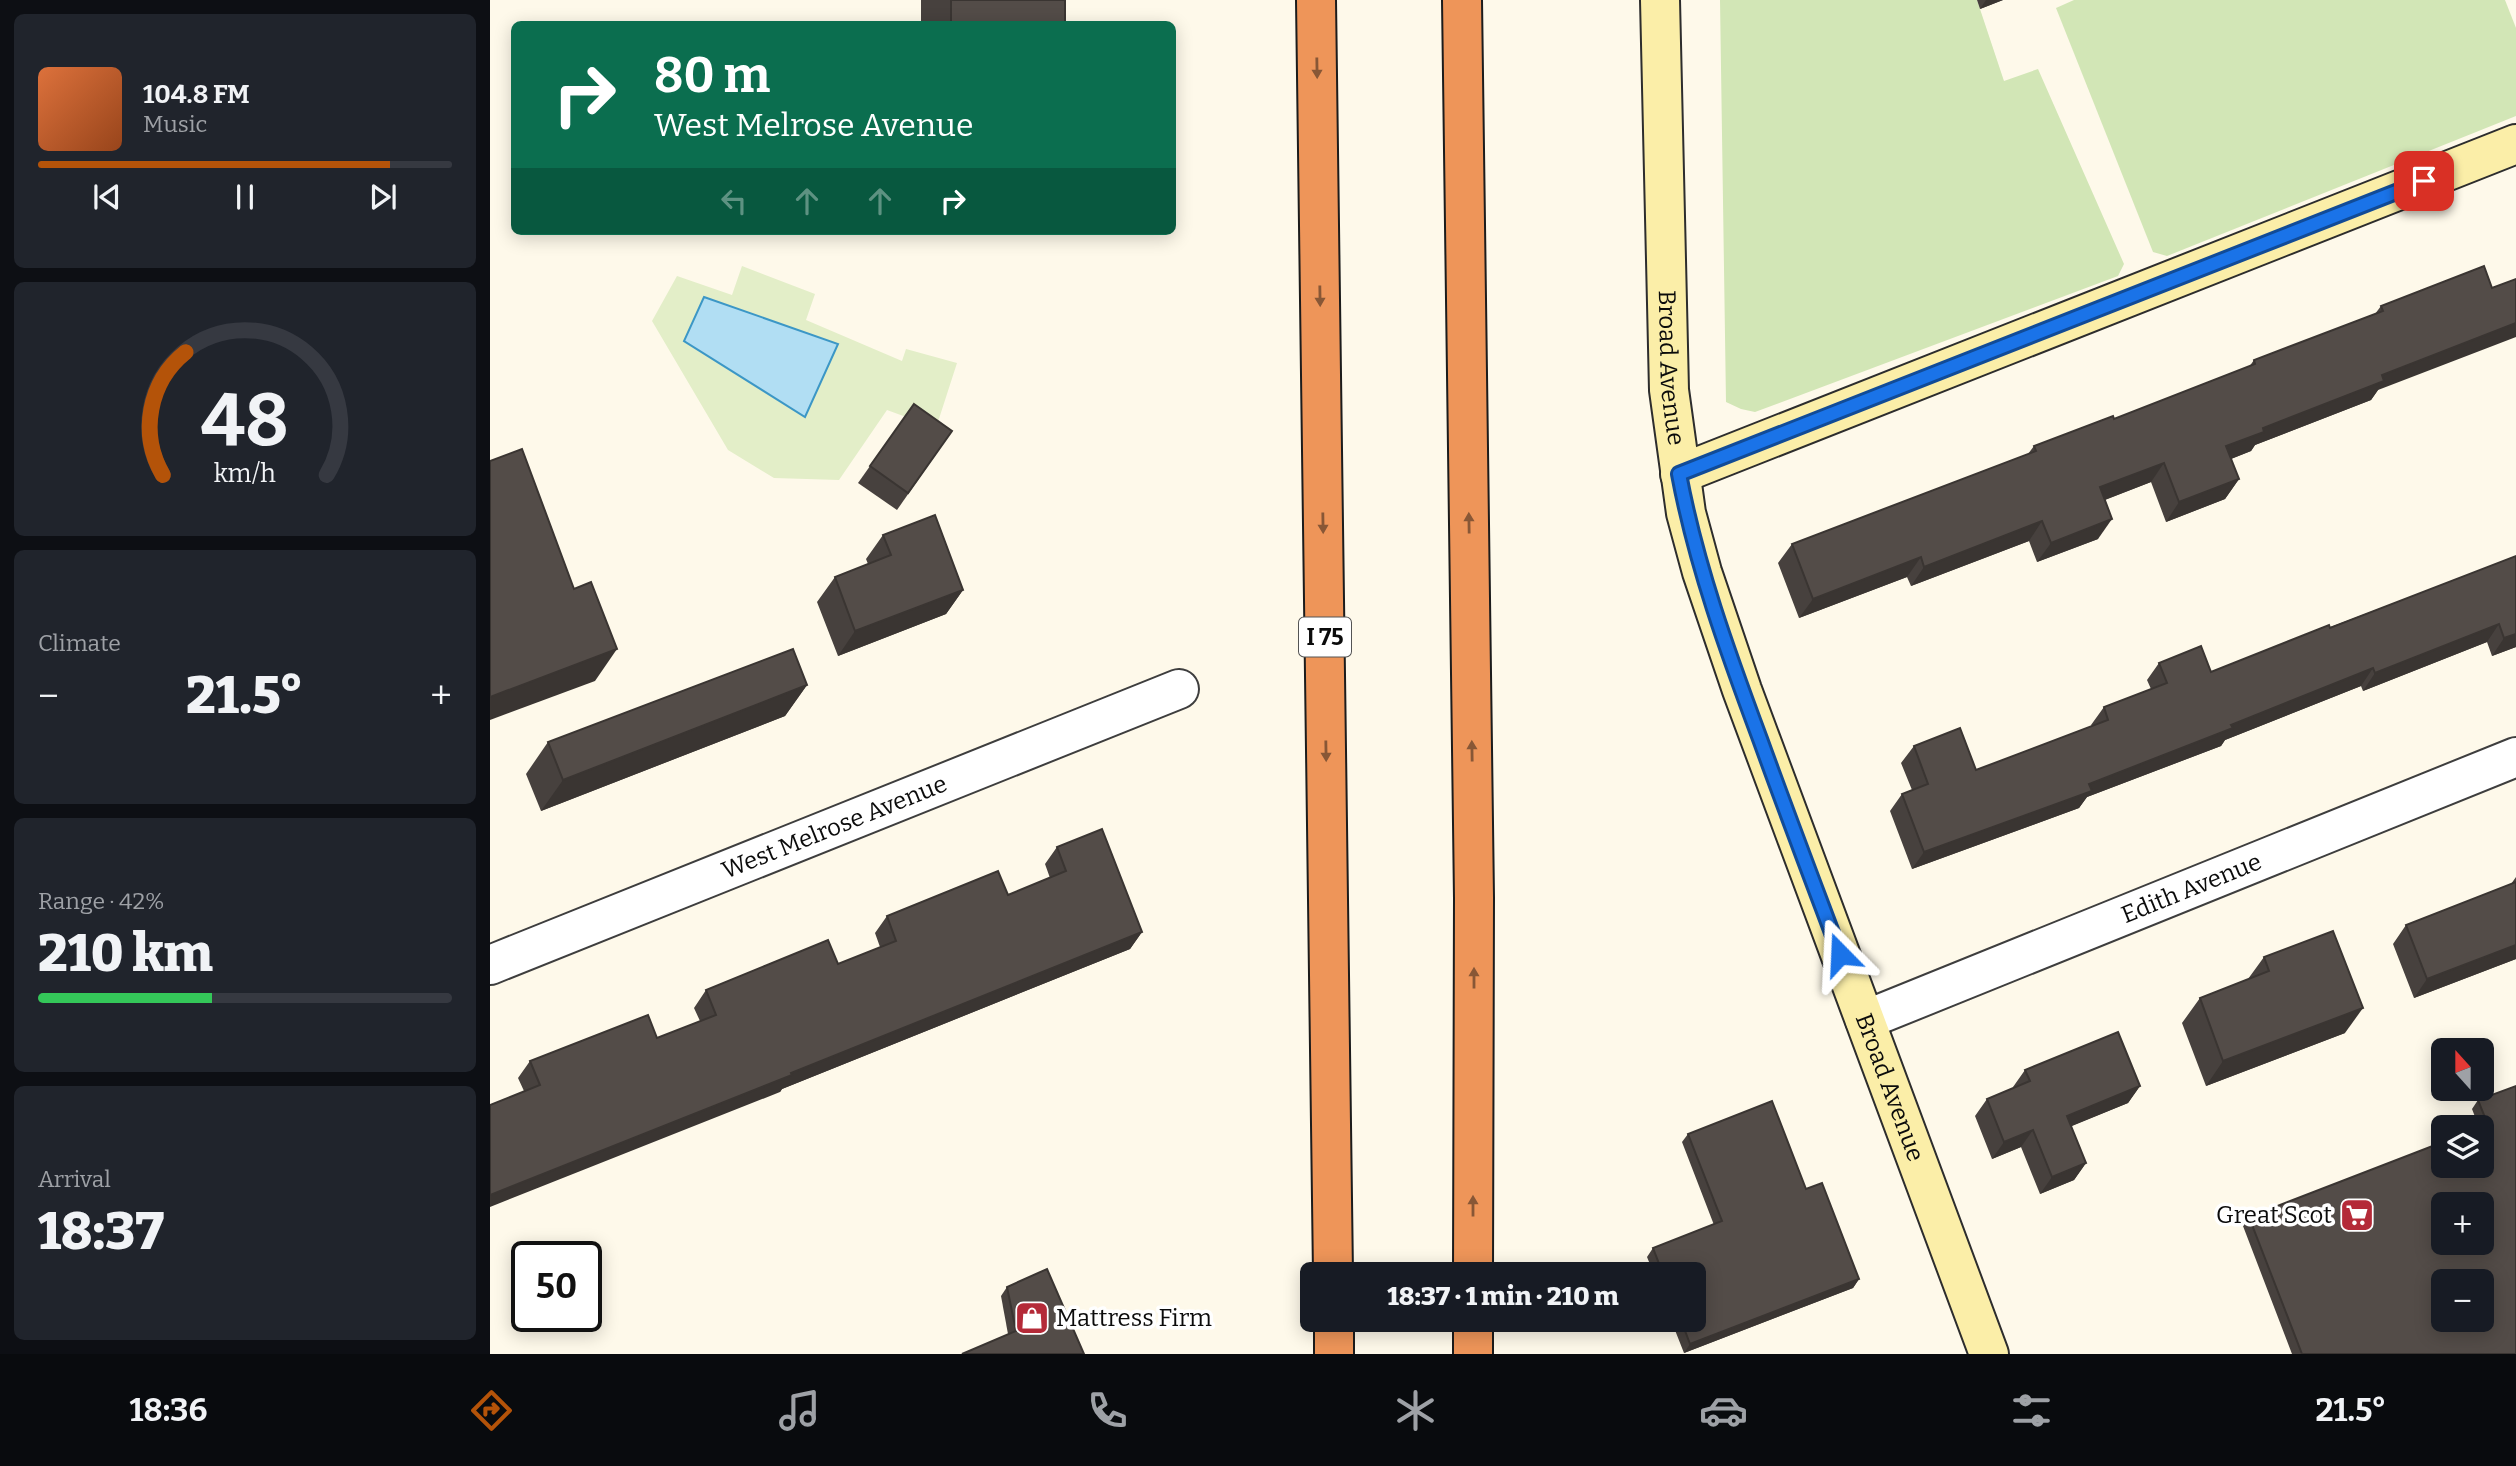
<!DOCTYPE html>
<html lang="en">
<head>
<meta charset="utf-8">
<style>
  :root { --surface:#171b24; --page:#20242c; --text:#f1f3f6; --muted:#9ea1a6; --line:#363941; --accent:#b45309 }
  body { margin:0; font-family:Bitter,serif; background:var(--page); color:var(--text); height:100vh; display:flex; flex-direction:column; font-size:26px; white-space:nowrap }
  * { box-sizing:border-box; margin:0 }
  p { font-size:23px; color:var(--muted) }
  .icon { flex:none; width:38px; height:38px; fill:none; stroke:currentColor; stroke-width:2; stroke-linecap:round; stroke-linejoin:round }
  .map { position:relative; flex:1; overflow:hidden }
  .side { display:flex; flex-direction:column; gap:14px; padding:14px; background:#0d0f14; width:490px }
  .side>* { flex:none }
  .banner { position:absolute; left:21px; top:21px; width:665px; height:214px; border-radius:10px; box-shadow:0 4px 18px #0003; background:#0b6e4f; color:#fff; overflow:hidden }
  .needle { width:46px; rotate:339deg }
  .fabs { position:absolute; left:1941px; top:1038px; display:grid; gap:14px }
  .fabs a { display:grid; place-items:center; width:63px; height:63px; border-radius:10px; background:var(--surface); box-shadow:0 4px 18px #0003; font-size:35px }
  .speed { position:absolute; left:21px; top:1241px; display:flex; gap:14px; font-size:35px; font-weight:700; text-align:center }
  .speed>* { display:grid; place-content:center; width:91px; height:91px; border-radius:50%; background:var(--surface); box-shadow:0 4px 18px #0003; line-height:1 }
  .speed .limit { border:4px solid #111; border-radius:10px; background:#fff; color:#111 }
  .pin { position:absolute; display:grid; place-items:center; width:60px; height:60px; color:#fff; margin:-30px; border-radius:14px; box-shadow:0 4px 10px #0006 }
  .me { position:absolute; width:77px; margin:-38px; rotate:339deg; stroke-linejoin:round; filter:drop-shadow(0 0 5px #0008) }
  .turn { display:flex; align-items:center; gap:24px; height:147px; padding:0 28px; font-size:32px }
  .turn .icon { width:91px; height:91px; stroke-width:2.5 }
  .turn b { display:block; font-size:49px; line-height:60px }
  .lanes { display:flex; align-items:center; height:66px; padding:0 28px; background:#0003; justify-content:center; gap:35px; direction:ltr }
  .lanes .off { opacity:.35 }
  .big { font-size:52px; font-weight:800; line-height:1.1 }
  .side .card { flex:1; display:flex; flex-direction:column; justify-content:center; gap:10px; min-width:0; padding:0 24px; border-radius:10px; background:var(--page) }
  .side .dial { align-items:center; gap:0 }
  .dial svg { height:182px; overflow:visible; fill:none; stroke:var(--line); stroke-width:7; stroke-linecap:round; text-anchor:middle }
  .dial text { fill:var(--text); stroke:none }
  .song { display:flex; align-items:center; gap:21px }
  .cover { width:84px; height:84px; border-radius:10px; background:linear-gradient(135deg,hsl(20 70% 55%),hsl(20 70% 35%)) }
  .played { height:7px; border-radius:4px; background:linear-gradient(90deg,var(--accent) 85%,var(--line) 85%) }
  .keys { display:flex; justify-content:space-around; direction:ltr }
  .heat { display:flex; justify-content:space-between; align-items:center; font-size:38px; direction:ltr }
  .charge { height:10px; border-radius:5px; background:linear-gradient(90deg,#34c759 42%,var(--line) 0) }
  .trip { position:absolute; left:810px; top:1262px; width:406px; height:70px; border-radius:10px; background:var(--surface); box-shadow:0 4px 18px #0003; font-weight:800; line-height:70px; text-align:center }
  .tabs { display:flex; height:112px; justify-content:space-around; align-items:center; background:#090b0e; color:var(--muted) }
  .tabs .icon { width:49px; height:49px }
  .tabs .on { color:var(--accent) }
  .tabs b { font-size:32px; color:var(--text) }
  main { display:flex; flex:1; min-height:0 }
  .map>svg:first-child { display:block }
  .green { fill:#d2e6b6 }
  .pitch { fill:#e3eec8 }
  .water { fill:#b1def3; stroke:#3c97c6; stroke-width:2 }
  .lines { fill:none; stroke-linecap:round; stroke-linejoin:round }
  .street-casing { stroke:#3e3e3e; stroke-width:42 }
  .secondary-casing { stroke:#2d2d2d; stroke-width:42 }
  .highway-casing { stroke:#1c1c1c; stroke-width:42 }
  .street { stroke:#fff; stroke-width:38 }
  .secondary { stroke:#fbeea8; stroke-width:38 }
  .highway { stroke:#ee9559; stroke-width:38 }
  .wall { fill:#47413e }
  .shaded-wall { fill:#3a3532 }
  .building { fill:#534c48; stroke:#3a3532; stroke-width:2; fill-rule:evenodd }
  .oneway { fill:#885736 }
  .route-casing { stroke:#114b97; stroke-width:18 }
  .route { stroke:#1a73e8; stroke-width:12 }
  .labels { text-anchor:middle; stroke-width:7; stroke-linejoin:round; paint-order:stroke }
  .shield { fill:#fff; stroke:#545454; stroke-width:2 }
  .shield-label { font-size:23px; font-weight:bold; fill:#0b0b0b }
  .street-label { font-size:24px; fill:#0b0b0b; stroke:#fff }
  .poi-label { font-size:24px; fill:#0b0b0b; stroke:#fff; text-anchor:end }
</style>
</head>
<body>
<main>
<section class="side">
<div class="card">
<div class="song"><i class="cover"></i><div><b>104.8 FM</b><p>Music</p></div></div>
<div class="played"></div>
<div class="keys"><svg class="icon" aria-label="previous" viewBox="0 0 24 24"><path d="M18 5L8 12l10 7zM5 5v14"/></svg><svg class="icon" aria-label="pause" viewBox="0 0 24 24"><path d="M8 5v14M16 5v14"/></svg><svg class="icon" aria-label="next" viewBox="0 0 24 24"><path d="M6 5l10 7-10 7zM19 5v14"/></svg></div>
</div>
<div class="card dial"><svg viewBox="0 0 100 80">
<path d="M14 69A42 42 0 1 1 86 69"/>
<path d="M14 69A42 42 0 0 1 24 15" stroke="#b45309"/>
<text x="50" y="56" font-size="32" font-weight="700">48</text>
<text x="50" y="72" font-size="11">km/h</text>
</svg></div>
<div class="card"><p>Climate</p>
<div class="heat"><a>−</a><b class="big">21.5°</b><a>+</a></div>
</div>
<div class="card"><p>Range · 42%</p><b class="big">210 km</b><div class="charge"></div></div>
<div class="card"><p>Arrival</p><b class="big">18:37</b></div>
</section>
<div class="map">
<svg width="2026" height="1354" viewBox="0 0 2026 1354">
  <rect width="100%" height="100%" fill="#fef9ea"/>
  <!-- green -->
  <g class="green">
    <path d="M1230,0H1487L1514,81L1548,69L1634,264L1628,276L1265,412L1251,409L1236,402Z"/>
    <path d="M1584,0H2015L2026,28V116L1677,256L1663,252L1566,8Z"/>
  </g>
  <!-- pitch -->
  <path class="pitch" d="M252,266L325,294L316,320L412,361L416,349L467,363L446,428L397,410L349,480L284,478L238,450L162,321L187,276L242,295Z"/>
  <!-- water -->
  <path class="water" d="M214,297L348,344L315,417L194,341Z"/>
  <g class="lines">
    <!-- street casing -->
    <g class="street-casing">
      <g id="street">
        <path id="s1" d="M0,965L689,689"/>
        <path id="s2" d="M1375,1020L2026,757"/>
      </g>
    </g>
    <!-- secondary casing -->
    <g class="secondary-casing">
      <g id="secondary">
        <path id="s3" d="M1170,0L1179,390L1196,513L1212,572L1252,690L1499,1354"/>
        <path d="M1190,474L2026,144"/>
      </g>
    </g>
    <!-- highway casing -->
    <g class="highway-casing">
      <g id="highway">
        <path d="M826,0L843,1274"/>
        <path d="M972,0L984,898L983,1274"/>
        <path d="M844,1320V1354"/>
        <path d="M983,1354V1320"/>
      </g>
    </g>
    <!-- street -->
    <use href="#street" class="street"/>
    <!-- secondary -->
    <use href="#secondary" class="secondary"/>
    <!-- highway -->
    <use href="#highway" class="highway"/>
  </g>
  <!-- wall -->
  <g class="wall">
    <rect x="431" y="0" width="144" height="24"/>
    <path d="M1487,0H1513L1490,9Z"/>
    <path d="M1994,266L1888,390L1881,400L1765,445L1761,451L1741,459L1749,479L1735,499L1676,522L1661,482L1615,500L1608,539L1547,562L1539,541L1421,586L1417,577L1309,618L1288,563L1302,544L1538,454L1544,446L1624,419L1759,367L1764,360L1885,314L1891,306Z"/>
    <path d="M424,404L462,431L407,510L368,483Z"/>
    <path d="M393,535L473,590L456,614L348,656L327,602L345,577L378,564L376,559Z"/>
    <path d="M1989,571L2026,647L2002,656L1997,642L1873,691L1871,686L1735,740L1731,746L1597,797L1589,808L1422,869L1400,811L1412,794L1422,790L1411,763L1424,746L1486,770L1602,726L1601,725L1614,707L1661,689L1657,680L1669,663L1721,672Z"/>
    <path d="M317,685L295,716L51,811L36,774L58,742Z"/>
    <path d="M567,847L652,932L640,949L292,1089L290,1092L34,1091L28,1078L40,1061L167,1038L210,1021L204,1008L216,990L348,964L390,947L385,933L397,916L518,895L560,878L555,864Z"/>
    <path d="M2026,877V959L1924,998L1903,944L1916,925L2021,884Z"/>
    <path d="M1774,957L1855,1033L1716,1086L1692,1023L1710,998L1758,979Z"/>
    <path d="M1535,1070L1650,1086L1638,1103L1581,1126L1596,1163L1584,1180L1550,1194L1531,1147L1502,1159L1485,1116L1497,1099L1523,1088V1087Z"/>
    <path d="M2026,1086V1354H1802L1753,1226L1759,1217L1992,1127H1989L1982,1109L1988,1100Z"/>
    <path d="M1198,1134L1316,1189L1369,1279L1363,1288L1194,1353L1181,1320H1204V1274H1164L1157,1257L1163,1248L1224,1225L1192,1142Z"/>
    <path d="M517,1287L594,1354L518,1334L511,1296Z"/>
  </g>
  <!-- shaded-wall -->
  <g class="shaded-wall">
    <path d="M1496,0H1513L1490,9Z"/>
    <path d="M2026,323V337L1888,390L1881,400L1765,445L1761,451L1723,466L1736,446L1773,428L1892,375Z"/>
    <path d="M1674,463L1661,482L1596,507L1610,487Z"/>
    <path d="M1749,479L1735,499L1676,522L1689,502Z"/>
    <path d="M1622,519L1608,539L1547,562L1561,543Z"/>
    <path d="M1552,521L1539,541L1421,586L1434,567Z"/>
    <path d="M1431,557L1417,577L1309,618L1323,599Z"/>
    <path d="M473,590L456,614L348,656L365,631Z"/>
    <path d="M2009,624L1997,642L1873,691L1885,673Z"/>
    <path d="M2026,634V647L2002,656L2014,638Z"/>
    <path d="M127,649L105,681L0,720V697Z"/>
    <path d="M1883,668L1871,686L1735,740L1731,746L1597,797L1589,808L1422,869L1434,852L1741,725Z"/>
    <path d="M317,685L295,716L51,811L73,780Z"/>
    <path d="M652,932L640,949L292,1089L290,1092L0,1207V1195Z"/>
    <path d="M2026,945V959L1924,998L1937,979Z"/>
    <path d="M1873,1008L1855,1033L1716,1086L1733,1061Z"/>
    <path d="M1650,1086L1638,1103L1565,1133L1577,1116Z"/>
    <path d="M1543,1130L1531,1147L1502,1159L1514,1142Z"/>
    <path d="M1596,1163L1584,1180L1550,1194L1562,1177Z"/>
    <path d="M1369,1279L1363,1288L1194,1353L1200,1344Z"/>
  </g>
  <!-- building -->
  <g class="building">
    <rect x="461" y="0" width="114" height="24"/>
    <path d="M1994,266L2002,288L2026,279V323L1892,375L1894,381L1773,428L1774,432L1736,446L1749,479L1689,502L1674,463L1610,487L1622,519L1561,543L1552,521L1434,567L1431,557L1323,599L1302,544L1546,451L1544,446L1623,416L1624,419L1765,364L1764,360L1893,311L1891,306Z"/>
    <path d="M424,404L462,431L418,493L380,466Z"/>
    <path d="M32,449L84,589L101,582L127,649L0,697V461Z"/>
    <path d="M445,515L473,590L365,631L345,577L401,555L393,535Z"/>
    <path d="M2026,556V634L2014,638L2009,624L1885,673L1883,668L1741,725L1743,728L1599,784L1602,791L1434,852L1412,794L1438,784L1424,746L1470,728L1486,770L1618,720L1614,707L1677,683L1669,663L1711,646L1721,672L1839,625L1840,628Z"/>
    <path d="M303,649L317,685L73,780L58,742Z"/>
    <path d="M612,829L652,932L301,1073L302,1075L0,1195V1105L50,1085L40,1061L158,1015L167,1038L226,1015L216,990L338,940L348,964L406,941L397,916L508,871L518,895L576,871L567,847Z"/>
    <path d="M2026,882V945L1937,979L1916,925Z"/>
    <path d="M1843,931L1873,1008L1733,1061L1710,998L1779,971L1774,957Z"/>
    <path d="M1628,1032L1650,1086L1577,1116L1596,1163L1562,1177L1543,1130L1514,1142L1497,1099L1540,1081L1535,1070Z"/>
    <path d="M2026,1086V1354H1812L1759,1217L1953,1142V1166H1992V1127L1998,1125L1988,1100ZM1953,1204H1992V1242H1953ZM1953,1281H1992V1320H1953Z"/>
    <path d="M1282,1101L1316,1189L1332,1183L1369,1279L1200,1344L1191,1320H1204V1274H1173L1163,1248L1232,1221L1198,1134Z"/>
    <path d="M557,1269L594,1354H472L526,1331L517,1287Z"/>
  </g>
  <!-- one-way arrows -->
  <defs><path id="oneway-solid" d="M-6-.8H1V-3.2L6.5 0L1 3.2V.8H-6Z" transform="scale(1.75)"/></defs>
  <g class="oneway">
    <use href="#oneway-solid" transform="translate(827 68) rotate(89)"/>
    <use href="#oneway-solid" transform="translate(830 296) rotate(89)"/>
    <use href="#oneway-solid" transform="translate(833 523) rotate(89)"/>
    <use href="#oneway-solid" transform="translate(979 523) rotate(-91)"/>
    <use href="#oneway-solid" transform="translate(836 751) rotate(89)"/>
    <use href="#oneway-solid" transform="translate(982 751) rotate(-91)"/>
    <use href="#oneway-solid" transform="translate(984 978) rotate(-90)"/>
    <use href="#oneway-solid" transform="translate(983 1206) rotate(-90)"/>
  </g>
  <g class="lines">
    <!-- route casing -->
    <g class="route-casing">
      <path id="route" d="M1350,954C1323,882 1296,811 1270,739C1238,653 1206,565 1189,474L1934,181"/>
    </g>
    <!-- route -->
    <use href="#route" class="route"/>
  </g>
  <!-- icons -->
  <defs>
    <g id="supermarket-square" transform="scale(1.75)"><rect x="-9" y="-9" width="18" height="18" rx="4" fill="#b42a38" stroke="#fff"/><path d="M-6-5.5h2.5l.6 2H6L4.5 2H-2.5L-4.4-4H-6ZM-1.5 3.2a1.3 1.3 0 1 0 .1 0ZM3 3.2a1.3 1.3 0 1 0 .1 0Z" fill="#fff"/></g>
    <g id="shop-square" transform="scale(1.75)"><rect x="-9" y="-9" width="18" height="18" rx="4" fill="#b42a38" stroke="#fff"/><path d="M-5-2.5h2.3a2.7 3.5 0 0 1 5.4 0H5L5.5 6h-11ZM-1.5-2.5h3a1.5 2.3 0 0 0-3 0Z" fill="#fff"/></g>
  </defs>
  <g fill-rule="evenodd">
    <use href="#supermarket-square" x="1867" y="1215"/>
    <use href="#shop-square" x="542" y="1318"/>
  </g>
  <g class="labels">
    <!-- shield labels -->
    <rect class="shield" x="809" y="617.5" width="52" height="39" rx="5"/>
    <g class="shield-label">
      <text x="835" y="645">I 75</text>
    </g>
    <!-- street labels -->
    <g class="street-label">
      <text dy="8" stroke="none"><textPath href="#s3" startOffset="368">Broad Avenue</textPath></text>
      <text dy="8" stroke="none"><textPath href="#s1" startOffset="371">West Melrose Avenue</textPath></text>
      <text dy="8" stroke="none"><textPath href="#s2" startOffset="352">Edith Avenue</textPath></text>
      <text dy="8" stroke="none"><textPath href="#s3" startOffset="1124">Broad Avenue</textPath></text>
    </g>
    <!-- poi labels -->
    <g class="poi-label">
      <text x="1842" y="1223">Great Scot</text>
      <text x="566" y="1326" text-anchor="start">Mattress Firm</text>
    </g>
  </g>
</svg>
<div class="fabs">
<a><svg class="needle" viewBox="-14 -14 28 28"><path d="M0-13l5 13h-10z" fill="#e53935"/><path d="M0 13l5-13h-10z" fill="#9ea1a6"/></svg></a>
<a><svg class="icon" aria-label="layers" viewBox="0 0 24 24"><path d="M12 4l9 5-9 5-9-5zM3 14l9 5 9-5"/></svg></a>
<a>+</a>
<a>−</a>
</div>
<div class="speed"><div class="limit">50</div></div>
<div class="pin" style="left:1934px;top:181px;background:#d93025"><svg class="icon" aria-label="arrive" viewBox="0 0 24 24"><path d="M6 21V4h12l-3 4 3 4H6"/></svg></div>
<svg class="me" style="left:1350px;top:954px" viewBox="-20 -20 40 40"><path d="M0-17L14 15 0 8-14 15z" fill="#1a73e8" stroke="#fff" stroke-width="4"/></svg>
<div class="trip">18:37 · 1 min · 210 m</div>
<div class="banner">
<div class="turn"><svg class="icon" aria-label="right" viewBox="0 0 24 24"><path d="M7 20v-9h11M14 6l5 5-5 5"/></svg><div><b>80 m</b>West Melrose Avenue</div></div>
<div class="lanes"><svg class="icon off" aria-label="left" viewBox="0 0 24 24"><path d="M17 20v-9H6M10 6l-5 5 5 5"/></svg><svg class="icon off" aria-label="ahead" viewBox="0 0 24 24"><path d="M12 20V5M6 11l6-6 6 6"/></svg><svg class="icon off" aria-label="ahead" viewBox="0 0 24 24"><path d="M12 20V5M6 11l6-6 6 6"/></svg><svg class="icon" aria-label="right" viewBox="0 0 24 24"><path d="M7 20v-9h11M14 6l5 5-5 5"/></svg></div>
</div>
</div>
</main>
<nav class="tabs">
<b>18:36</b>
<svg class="icon on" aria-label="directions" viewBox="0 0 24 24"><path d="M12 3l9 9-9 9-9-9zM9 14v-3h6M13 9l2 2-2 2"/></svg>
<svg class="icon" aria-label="music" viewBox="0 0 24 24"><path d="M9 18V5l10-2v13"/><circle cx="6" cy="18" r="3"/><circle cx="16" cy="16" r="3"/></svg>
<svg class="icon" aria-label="phone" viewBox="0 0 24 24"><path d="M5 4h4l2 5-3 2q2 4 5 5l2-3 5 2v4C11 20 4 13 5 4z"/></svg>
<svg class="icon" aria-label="climate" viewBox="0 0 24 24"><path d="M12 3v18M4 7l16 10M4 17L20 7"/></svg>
<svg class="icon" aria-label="car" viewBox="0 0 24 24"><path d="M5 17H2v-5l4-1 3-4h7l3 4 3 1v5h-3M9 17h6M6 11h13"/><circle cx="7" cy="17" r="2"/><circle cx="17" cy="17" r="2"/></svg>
<svg class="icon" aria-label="filters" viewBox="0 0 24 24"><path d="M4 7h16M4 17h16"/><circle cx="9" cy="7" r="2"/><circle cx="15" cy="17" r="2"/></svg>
<b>21.5°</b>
</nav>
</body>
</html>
